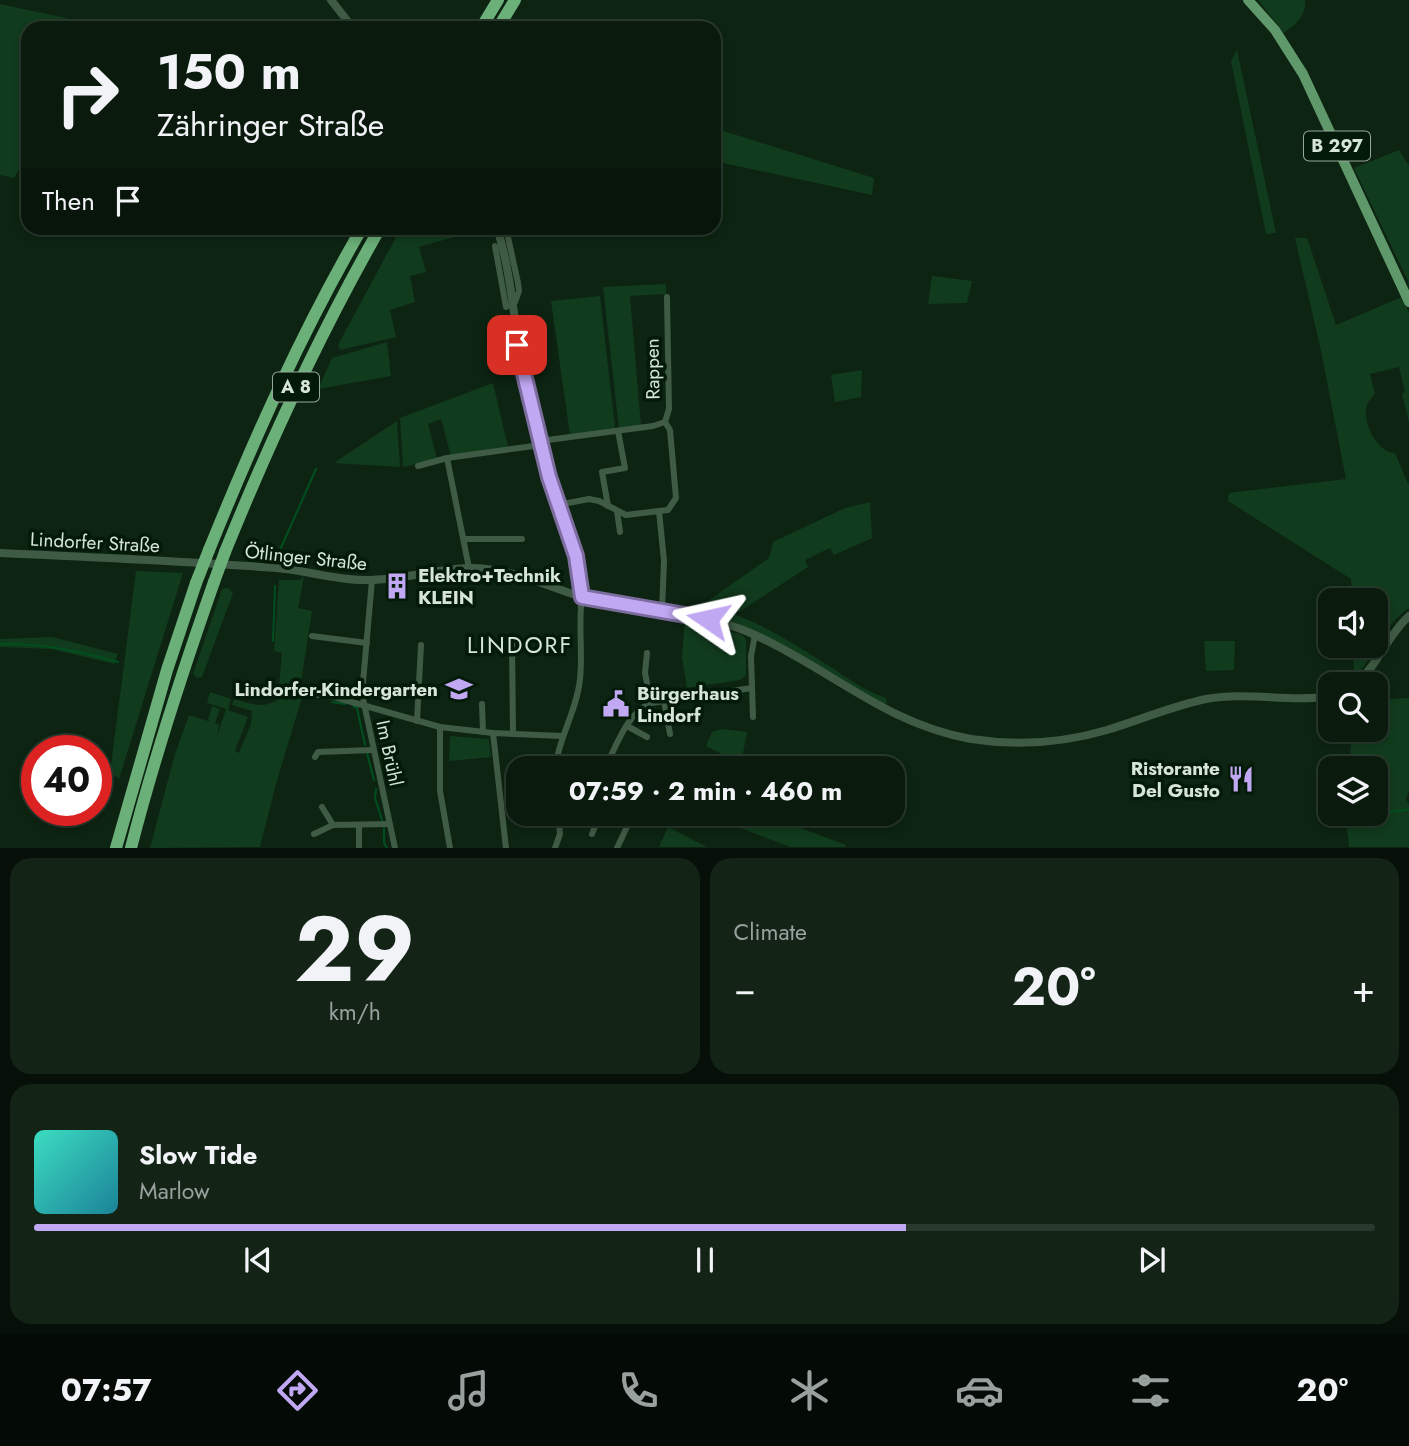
<!DOCTYPE html>
<html lang="en">
<head>
<meta charset="utf-8">
<style>
  :root { --surface:#0a1b0e; --page:#132417; --text:#f1f3f6; --muted:#99a19e; --line:#2a392e; --accent:#c1a8f3 }
  body { margin:0; font-family:Jost,sans-serif; background:var(--page); color:var(--text); height:100vh; display:flex; flex-direction:column; font-size:26px; white-space:nowrap }
  * { box-sizing:border-box; margin:0 }
  p { font-size:23px; color:var(--muted) }
  .icon { flex:none; width:38px; height:38px; fill:none; stroke:currentColor; stroke-width:2; stroke-linecap:round; stroke-linejoin:round }
  .map { position:relative; height:848px; overflow:hidden }
  .side { display:flex; flex-direction:column; gap:10px; padding:10px; background:#060f08; flex:1 }
  .side>* { flex:none }
  .guide { position:absolute; left:21px; top:21px; width:700px; height:214px; border-radius:21px; box-shadow:0 4px 10px #0003,0 0 0 2px var(--line); background:#0a1b0e; color:var(--text); overflow:hidden }
  .controls { position:absolute; left:1318px; top:588px; display:grid; gap:14px }
  .controls a { display:grid; place-items:center; width:70px; height:70px; border-radius:14px; background:var(--surface); box-shadow:0 4px 10px #0003,0 0 0 2px var(--line); font-size:35px }
  .speed { position:absolute; left:21px; top:735px; display:flex; gap:14px; font-size:35px; font-weight:700; text-align:center }
  .speed>* { display:grid; place-content:center; width:91px; height:91px; border-radius:50%; background:var(--surface); box-shadow:0 4px 10px #0003,0 0 0 2px var(--line); line-height:1 }
  .speed .limit { border:10px solid #d22; background:#fff; color:#111 }
  .pin { position:absolute; display:grid; place-items:center; width:60px; height:60px; color:#fff; margin:-30px; border-radius:14px; box-shadow:0 4px 10px #0006 }
  .me { position:absolute; width:77px; margin:-38px; rotate:281deg; stroke-linejoin:round; filter:drop-shadow(0 0 5px #0008) }
  .turn { display:flex; align-items:center; gap:24px; height:147px; padding:0 21px; font-size:32px }
  .turn .icon { width:91px; height:91px; stroke-width:2.5 }
  .turn b { display:block; font-size:49px; line-height:60px }
  .then { display:flex; align-items:center; height:66px; padding:0 21px; background:#0003; gap:14px; font-size:26px }
  .big { font-size:52px; font-weight:700; line-height:1.1 }
  .side .card { flex:1; display:flex; flex-direction:column; justify-content:center; gap:10px; min-width:0; padding:0 24px; border-radius:21px; background:var(--page) }
  .side .dial { align-items:center; gap:0 }
  .dial b { font-size:91px; line-height:1 }
  .song { display:flex; align-items:center; gap:21px }
  .cover { width:84px; height:84px; border-radius:10px; background:linear-gradient(135deg,hsl(170 70% 55%),hsl(190 70% 35%)) }
  .played { height:7px; border-radius:4px; background:linear-gradient(90deg,var(--accent) 65%,var(--line) 65%) }
  .keys { display:flex; justify-content:space-around; direction:ltr }
  .heat { display:flex; justify-content:space-between; align-items:center; font-size:38px; direction:ltr }
  .side .tiles { flex:1; display:grid; gap:10px; grid-template-columns:1fr 1fr }
  .card:last-child { grid-column:span 2 }
  .trip { position:absolute; left:506px; top:756px; width:399px; height:70px; border-radius:21px; background:var(--surface); box-shadow:0 4px 10px #0003,0 0 0 2px var(--line); font-weight:700; line-height:70px; text-align:center }
  .menu { display:flex; height:112px; justify-content:space-around; align-items:center; background:#040b06; color:var(--muted) }
  .menu .icon { width:49px; height:49px }
  .menu .selected { color:var(--accent) }
  .menu b { font-size:32px; color:var(--text) }
  .map>svg:first-child { display:block }
  .green { fill:#113b1d }
  .lines { fill:none; stroke-linecap:round; stroke-linejoin:round }
  .stream { stroke:#00501f; stroke-width:2 }
  .minor { stroke:#405b45; stroke-width:6 }
  .tertiary { stroke:#405b45; stroke-width:8 }
  .primary { stroke:#5f986a; stroke-width:10 }
  .motorway { stroke:#6bb079; stroke-width:12 }
  .motorway-bridge { stroke:#6bb079; stroke-width:12 }
  .route-casing { stroke:#7d6d9e; stroke-width:18 }
  .route { stroke:#c1a8f3; stroke-width:12 }
  .labels { text-anchor:middle; stroke-width:7; stroke-linejoin:round; paint-order:stroke }
  .shield { fill:#041a09; stroke:#97a89a; stroke-width:2 }
  .shield-label { font-size:18px; font-weight:bold; fill:#d6e5d8 }
  .street-label { font-size:19px; fill:#d6e5d8; stroke:#041a09 }
  .poi-label { font-size:19px; font-weight:bold; fill:#d6e5d8; stroke:#041a09; text-anchor:start }
  .quarter-label { font-size:23px; letter-spacing:2px; fill:#d6e5d8; stroke:#041a09 }
</style>
</head>
<body>
<div class="map">
<svg width="1409" height="848" viewBox="0 0 1409 848">
  <rect width="100%" height="100%" fill="#0d2412"/>
  <!-- green -->
  <g class="green">
    <path d="M1258,0H1305C1307,15 1295,25 1284,33Z"/>
    <path d="M0,4L103,26L102,28H28V154L14,178L0,175Z"/>
    <path d="M1237,50L1276,233L1266,234L1231,61Z"/>
    <path d="M714,128L874,178L872,195L714,161Z"/>
    <path d="M1399,150L1409,166V283L1354,168Z"/>
    <path d="M401,228H486L419,247L426,272L410,276L415,302L390,310L396,337L340,350L338,345Z"/>
    <path d="M1295,238H1307L1336,325L1402,297L1409,313V422L1402,394L1405,392L1399,367L1370,374L1375,394C1374,395 1368,402 1368,403C1360,420 1377,453 1395,453L1409,486V608C1384,624 1374,657 1354,679L1353,646H1376V600H1352L1351,579L1228,501L1229,493L1346,479L1320,346Z"/>
    <path d="M932,276L972,281L967,303L928,304Z"/>
    <path d="M666,284V294L630,296L641,426L619,429L603,287Z"/>
    <path d="M600,296L615,427L613,430L570,435L551,301Z"/>
    <path d="M387,342L391,376L318,389L332,358Z"/>
    <path d="M862,370L861,397L835,402L831,375Z"/>
    <path d="M493,383L508,447L451,456L441,419L428,424L437,459L403,467L400,418Z"/>
    <path d="M397,421L400,467L334,463Z"/>
    <path d="M870,502L872,538L834,555L830,548L805,560L808,567L739,612L705,603L769,558L773,542L845,508Z"/>
    <path d="M136,571L183,573L119,779L110,773Z"/>
    <path d="M304,576L298,608L312,611L300,689L279,686L282,653L274,651L279,580H300Z"/>
    <path d="M228,588L233,593L202,677L197,678L193,674L222,589Z"/>
    <path d="M713,608C756,618 797,646 834,669C850,680 867,692 886,698L887,703L885,705L731,622L708,615L707,611Z"/>
    <path d="M685,618L742,635L746,640V676L740,680L687,688L682,658Z"/>
    <path d="M52,637L118,654L114,664L52,649L0,647V639Z"/>
    <path d="M1204,641H1235L1234,670L1206,671Z"/>
    <path d="M210,692L231,699L228,710L248,717L235,751L239,753L251,724L252,711L232,705L234,699C257,706 269,710 287,692L303,694L276,784L260,847L150,848L175,754L189,715L211,722L208,720L212,706L220,709L215,723L219,725L217,736L226,709L207,703Z"/>
    <path d="M1409,698V791L1406,799L1409,805V847H1349L1347,828L1349,814H1376V768H1349L1352,730H1376V700Z"/>
    <path d="M722,729L747,732L741,764L706,746L712,732Z"/>
    <path d="M450,736L489,739L491,757L449,761Z"/>
    <path d="M739,814H763L846,845L845,847H790L733,825Z"/>
    <path d="M668,827L707,847H659Z"/>
  </g>
  <g class="lines">
    <!-- stream -->
    <g class="stream">
      <path d="M280,550L316,469"/>
      <path d="M273,641L275,586"/>
      <path d="M0,644C42,643 78,651 118,662"/>
      <path d="M246,689L276,691"/>
      <path d="M332,702L345,704"/>
      <path d="M353,706L357,708L365,745"/>
      <path d="M367,753L374,780"/>
      <path d="M376,789L375,798L382,820"/>
      <path d="M1380,814L1409,809"/>
      <path d="M384,828V843L387,848"/>
    </g>
    <!-- minor -->
    <g class="minor">
      <path d="M495,246L506,307L515,302L519,291L518,283L506,228"/>
      <path d="M665,422L669,409L667,297"/>
      <path d="M540,441L653,426L665,422"/>
      <path d="M447,458L469,568"/>
      <path d="M418,466L447,458L541,445"/>
      <path d="M557,505L589,499L599,501L626,515L659,511L664,561L662,610"/>
      <path d="M608,506L602,472L625,468L618,431"/>
      <path d="M617,511L620,532"/>
      <path d="M659,511L668,510L676,498L670,430L665,422"/>
      <path d="M464,539H522"/>
      <path d="M372,580L362,694L395,848"/>
      <path d="M312,636L367,643"/>
      <path d="M512,641L513,734"/>
      <path d="M647,653L645,673L651,703"/>
      <path d="M283,690L334,697L440,727L493,733L562,736"/>
      <path d="M664,701L670,734"/>
      <path d="M482,704L483,732"/>
      <path d="M753,717L751,656L755,635"/>
      <path d="M417,721L421,645"/>
      <path d="M627,726L647,737"/>
      <path d="M440,727V791L450,848"/>
      <path d="M493,733L506,848"/>
      <path d="M315,757L318,752L373,750"/>
      <path d="M611,757L634,768"/>
      <path d="M555,768C559,737 577,710 580,679C583,652 578,624 582,597"/>
      <path d="M605,768C617,745 626,714 651,703L752,688"/>
      <path d="M322,807L333,825L389,824"/>
      <path d="M359,825V848"/>
      <path d="M314,834L333,825"/>
      <path d="M592,834L600,814"/>
      <path d="M555,848L560,834L558,814"/>
      <path d="M617,848L633,814"/>
    </g>
    <!-- tertiary -->
    <g class="tertiary">
      <path d="M331,0L353,28"/>
      <path d="M497,228C513,277 514,333 526,385C535,425 544,466 557,504C567,537 578,562 582,597"/>
      <path d="M0,553C92,557 184,561 276,568C305,570 334,580 364,580C408,581 451,562 494,570C529,575 560,592 593,600C647,613 703,611 755,635C830,669 886,724 971,739C1016,746 1063,743 1107,730C1140,720 1172,706 1206,699C1248,691 1289,703 1330,696"/>
      <path d="M1356,684C1378,665 1387,636 1409,616"/>
    </g>
    <!-- primary -->
    <path class="primary" d="M1248,0L1275,30L1303,74L1409,302"/>
    <!-- motorway -->
    <g class="motorway">
      <path d="M481,28L498,0"/>
      <path d="M498,28L515,0"/>
      <path d="M209,550C254,439 302,331 362,228"/>
      <path d="M225,552C270,441 320,333 380,228"/>
      <path d="M116,848L167,670L196,583"/>
      <path d="M131,848C154,758 183,670 214,582"/>
    </g>
    <!-- motorway-bridge -->
    <g class="motorway-bridge">
      <path d="M214,582L225,552"/>
      <path d="M196,583L209,550"/>
    </g>
  </g>
  <g class="lines">
    <!-- route casing -->
    <g class="route-casing">
      <path id="route" d="M517,345L549,477L576,556L582,597L708,619"/>
    </g>
    <!-- route -->
    <use href="#route" class="route"/>
  </g>
  <!-- icons -->
  <defs>
    <g id="building-bare" transform="scale(2.1)"><path d="M-4-6H4V6H1V3H-1V6H-4ZM-2.5-4.3h1.7v1.8h-1.7ZM.8-4.3h1.7v1.8H.8ZM-2.5-1h1.7V.8h-1.7ZM.8-1h1.7V.8H.8Z" fill="#c1a8f3" stroke="#041a09" stroke-width="2.5" paint-order="stroke"/></g>
    <g id="school-bare" transform="scale(2.1)"><path d="M0-5L7-2L0 1L-7-2ZM-4 1L0 2.5L4 1V4Q0 6-4 4Z" fill="#c1a8f3" stroke="#041a09" stroke-width="2.5" paint-order="stroke"/></g>
    <g id="civic-bare" transform="scale(2.1)"><path d="M-.6-6.5H3V-4.5H.6V-3L4-1V1h2V6H-6V1h2V-1L-.6-3ZM-1.2 2.5V6h2.4V2.5Z" fill="#c1a8f3" stroke="#041a09" stroke-width="2.5" paint-order="stroke"/></g>
    <g id="restaurant-bare" transform="scale(2.1)"><path d="M-5-6h1v4h1v-4h1v4h1v-4h1v5L-1.5 .5V6h-2V.5L-5-1ZM5-6V6H3V1.5H1.5Q1.5-4 5-6Z" fill="#c1a8f3" stroke="#041a09" stroke-width="2.5" paint-order="stroke"/></g>
  </defs>
  <g fill-rule="evenodd">
    <use href="#building-bare" x="397" y="586"/>
    <use href="#school-bare" x="459" y="689"/>
    <use href="#civic-bare" x="616" y="704"/>
    <use href="#restaurant-bare" x="1241" y="779"/>
  </g>
  <g class="labels">
    <!-- shield labels -->
    <g class="shield">
      <rect x="1304" y="131.5" width="66" height="29" rx="5"/>
      <rect x="273" y="372.5" width="46" height="29" rx="5"/>
    </g>
    <g class="shield-label">
      <text x="1337" y="152">B 297</text>
      <text x="296" y="393">A 8</text>
    </g>
    <!-- street labels -->
    <g class="street-label">
      <text transform="translate(652 369) rotate(-91)" y="7">Rappen</text>
      <text transform="translate(95 542) rotate(3)" y="7">Lindorfer Straße</text>
      <text transform="translate(306 557) rotate(6)" y="7">Ötlinger Straße</text>
      <text transform="translate(390 753) rotate(78)" y="7">Im Brühl</text>
    </g>
    <!-- poi labels -->
    <g class="poi-label">
      <text x="418" y="582">Elektro+Technik<tspan x="418" dy="22">KLEIN</tspan></text>
      <text x="438" y="696" text-anchor="end">Lindorfer-Kindergarten</text>
      <text x="637" y="700">Bürgerhaus<tspan x="637" dy="22">Lindorf</tspan></text>
      <text x="1220" y="775" text-anchor="end">Ristorante<tspan x="1220" dy="22">Del Gusto</tspan></text>
    </g>
    <!-- quarter labels -->
    <g class="quarter-label">
      <text x="520" y="653">LINDORF</text>
    </g>
  </g>
</svg>
<div class="controls">
<a><svg class="icon" aria-label="sound" viewBox="0 0 24 24"><path d="M4 9h4l5-4v14l-5-4H4zM17 9q2 3 0 6"/></svg></a>
<a><svg class="icon" aria-label="search" viewBox="0 0 24 24"><circle cx="10" cy="10" r="6"/><path d="M15 15l6 6"/></svg></a>
<a><svg class="icon" aria-label="layers" viewBox="0 0 24 24"><path d="M12 4l9 5-9 5-9-5zM3 14l9 5 9-5"/></svg></a>
</div>
<div class="speed"><div class="limit">40</div></div>
<div class="pin" style="left:517px;top:345px;background:#d93025"><svg class="icon" aria-label="arrive" viewBox="0 0 24 24"><path d="M6 21V4h12l-3 4 3 4H6"/></svg></div>
<svg class="me" style="left:708px;top:619px" viewBox="-20 -20 40 40"><path d="M0-17L14 15 0 8-14 15z" fill="#c1a8f3" stroke="#fff" stroke-width="4"/></svg>
<div class="trip">07:59 · 2 min · 460 m</div>
<div class="guide">
<div class="turn"><svg class="icon" aria-label="right" viewBox="0 0 24 24"><path d="M7 20v-9h11M14 6l5 5-5 5"/></svg><div><b>150 m</b>Zähringer Straße</div></div>
<div class="then">Then<svg class="icon" aria-label="arrive" viewBox="0 0 24 24"><path d="M6 21V4h12l-3 4 3 4H6"/></svg></div>
</div>
</div>
<section class="side">
<div class="tiles">
<div class="card dial"><b>29</b><p>km/h</p></div>
<div class="card"><p>Climate</p>
<div class="heat"><a>−</a><b class="big">20°</b><a>+</a></div>
</div>
<div class="card">
<div class="song"><i class="cover"></i><div><b>Slow Tide</b><p>Marlow</p></div></div>
<div class="played"></div>
<div class="keys"><svg class="icon" aria-label="previous" viewBox="0 0 24 24"><path d="M18 5L8 12l10 7zM5 5v14"/></svg><svg class="icon" aria-label="pause" viewBox="0 0 24 24"><path d="M8 5v14M16 5v14"/></svg><svg class="icon" aria-label="next" viewBox="0 0 24 24"><path d="M6 5l10 7-10 7zM19 5v14"/></svg></div>
</div>
</div>
</section>
<nav class="menu">
<b>07:57</b>
<svg class="icon selected" aria-label="directions" viewBox="0 0 24 24"><path d="M12 3l9 9-9 9-9-9zM9 14v-3h6M13 9l2 2-2 2"/></svg>
<svg class="icon" aria-label="music" viewBox="0 0 24 24"><path d="M9 18V5l10-2v13"/><circle cx="6" cy="18" r="3"/><circle cx="16" cy="16" r="3"/></svg>
<svg class="icon" aria-label="phone" viewBox="0 0 24 24"><path d="M5 4h4l2 5-3 2q2 4 5 5l2-3 5 2v4C11 20 4 13 5 4z"/></svg>
<svg class="icon" aria-label="climate" viewBox="0 0 24 24"><path d="M12 3v18M4 7l16 10M4 17L20 7"/></svg>
<svg class="icon" aria-label="car" viewBox="0 0 24 24"><path d="M5 17H2v-5l4-1 3-4h7l3 4 3 1v5h-3M9 17h6M6 11h13"/><circle cx="7" cy="17" r="2"/><circle cx="17" cy="17" r="2"/></svg>
<svg class="icon" aria-label="filters" viewBox="0 0 24 24"><path d="M4 7h16M4 17h16"/><circle cx="9" cy="7" r="2"/><circle cx="15" cy="17" r="2"/></svg>
<b>20°</b>
</nav>
</body>
</html>
